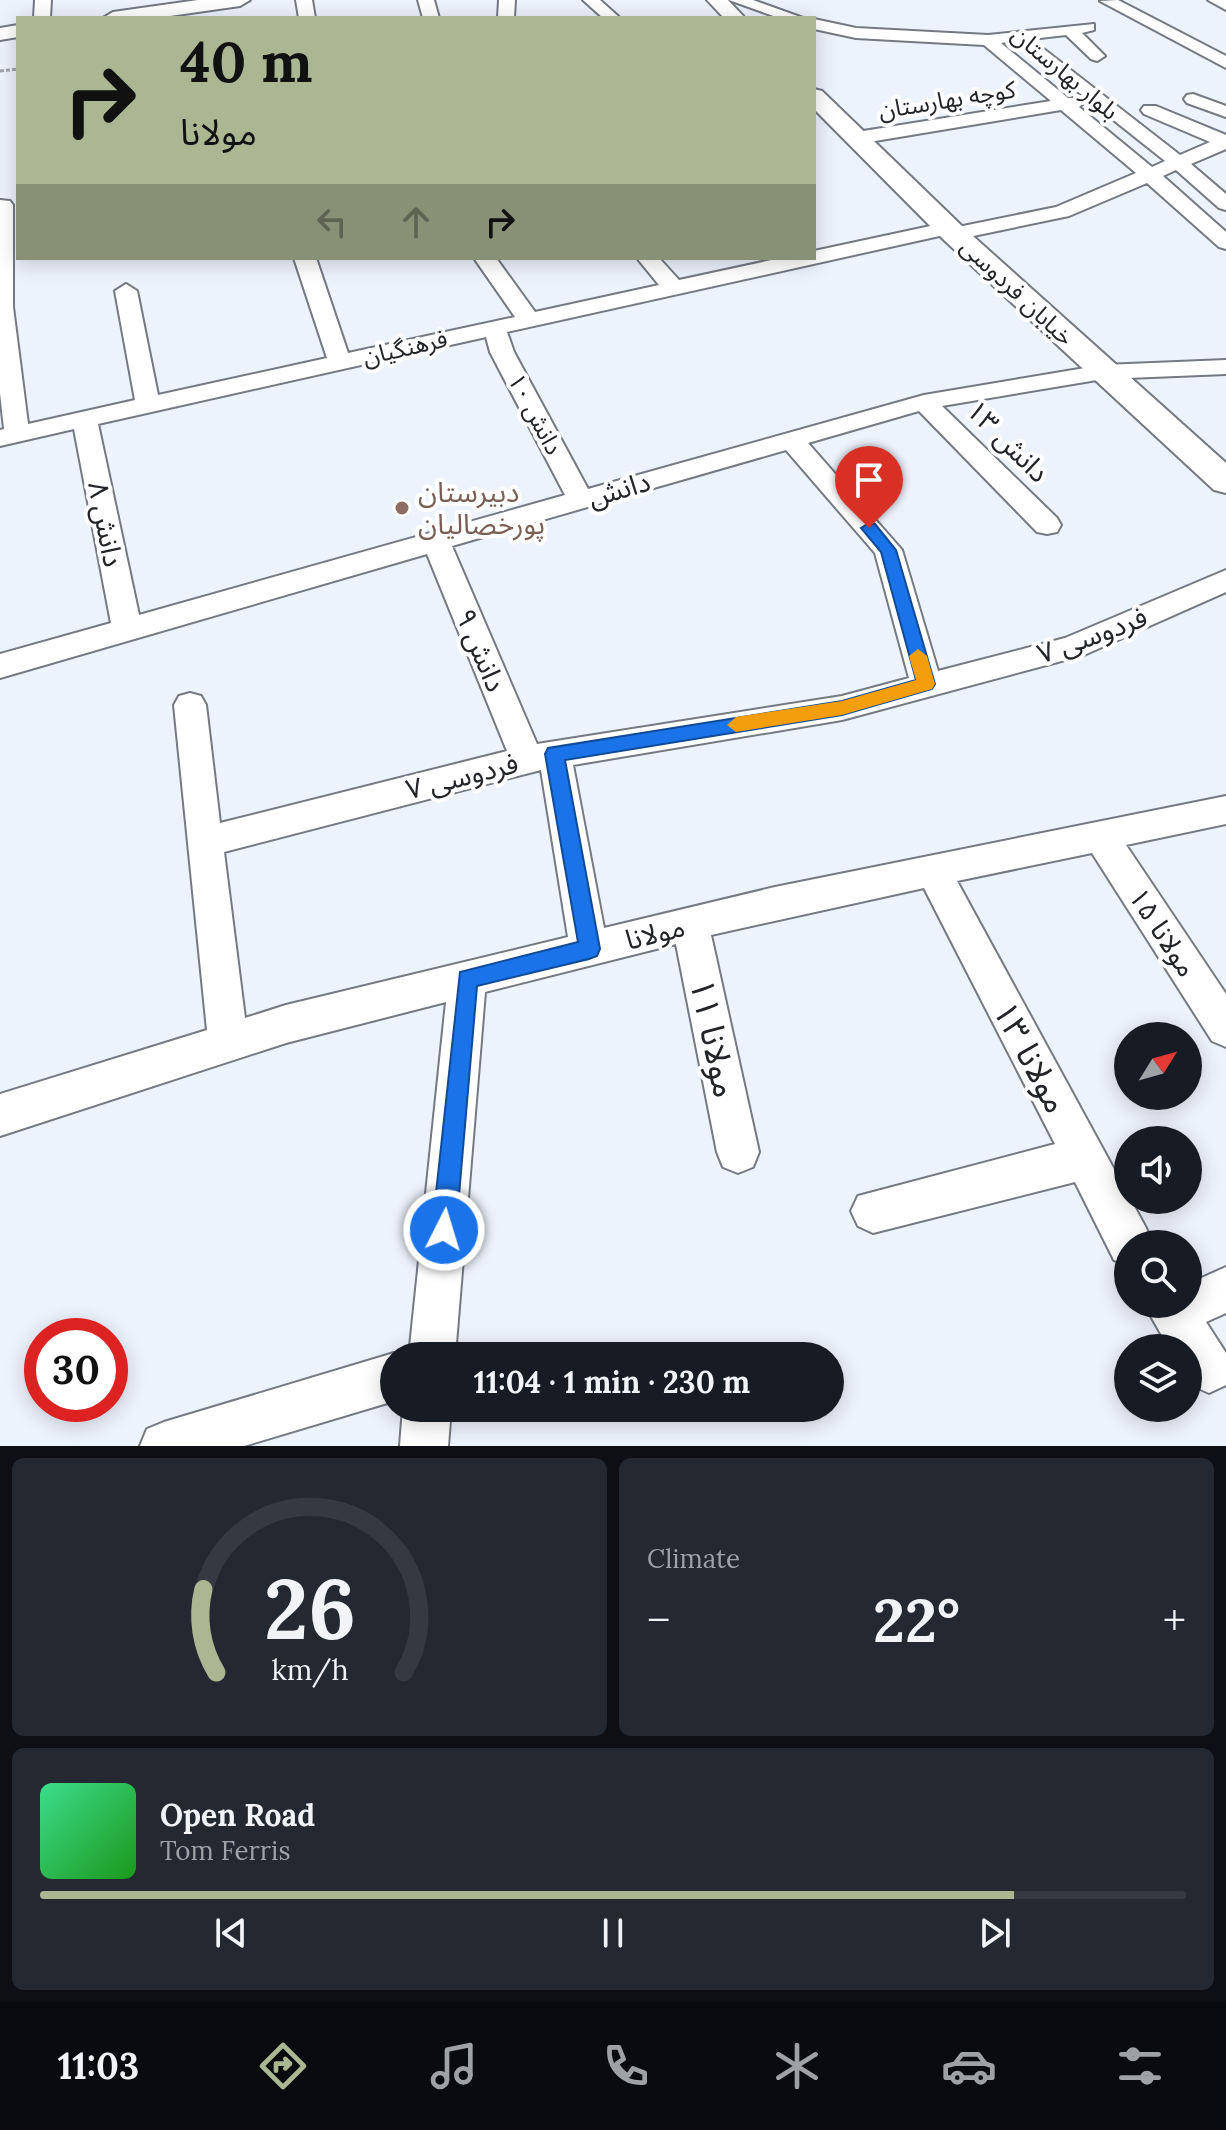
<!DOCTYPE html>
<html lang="en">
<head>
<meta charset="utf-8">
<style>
  :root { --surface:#171b24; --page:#242831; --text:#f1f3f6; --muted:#9ea1a6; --line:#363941; --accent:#abb693 }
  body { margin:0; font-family:Lora,"Noto Sans Arabic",serif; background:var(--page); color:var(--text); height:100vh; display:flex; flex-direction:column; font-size:30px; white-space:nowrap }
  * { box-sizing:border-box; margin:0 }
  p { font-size:26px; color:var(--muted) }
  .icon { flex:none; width:44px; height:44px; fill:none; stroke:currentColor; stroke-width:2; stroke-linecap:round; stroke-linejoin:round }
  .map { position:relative; height:1446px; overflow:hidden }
  .side { display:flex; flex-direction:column; gap:12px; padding:12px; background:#0d0f14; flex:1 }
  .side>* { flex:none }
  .hud { position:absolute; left:16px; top:16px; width:800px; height:244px; border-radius:0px; box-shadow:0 4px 20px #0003; background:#abb693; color:#111; overflow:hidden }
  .needle { width:52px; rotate:53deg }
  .tools { position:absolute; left:1114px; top:1022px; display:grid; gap:16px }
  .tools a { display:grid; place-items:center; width:88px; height:88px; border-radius:50%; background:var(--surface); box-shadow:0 4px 20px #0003; font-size:40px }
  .speed { position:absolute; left:24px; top:1318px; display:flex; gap:16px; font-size:40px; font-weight:700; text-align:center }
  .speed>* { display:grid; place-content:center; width:104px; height:104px; border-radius:50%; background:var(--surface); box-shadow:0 4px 20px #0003; line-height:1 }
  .speed .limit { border:12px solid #d22; background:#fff; color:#111 }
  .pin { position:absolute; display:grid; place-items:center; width:68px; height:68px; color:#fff; margin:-82px -34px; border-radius:50% 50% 50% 0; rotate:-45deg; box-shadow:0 0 8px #0007 }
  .pin .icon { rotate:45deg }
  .me { position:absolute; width:88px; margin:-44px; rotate:5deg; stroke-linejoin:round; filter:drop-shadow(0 0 6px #0008) }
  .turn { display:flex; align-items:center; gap:28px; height:168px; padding:0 32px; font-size:36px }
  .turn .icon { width:104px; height:104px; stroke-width:2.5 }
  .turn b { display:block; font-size:56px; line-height:68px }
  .lanes { display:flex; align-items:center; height:76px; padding:0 32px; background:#0003; justify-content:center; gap:40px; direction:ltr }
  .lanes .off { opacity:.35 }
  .big { font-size:60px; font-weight:700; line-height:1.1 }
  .side .tile { flex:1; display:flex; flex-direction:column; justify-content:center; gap:12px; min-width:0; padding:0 28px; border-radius:12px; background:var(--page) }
  .side .dial { align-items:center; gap:0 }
  .dial svg { height:208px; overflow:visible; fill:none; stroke:var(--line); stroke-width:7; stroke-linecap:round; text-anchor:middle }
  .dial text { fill:var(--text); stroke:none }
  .song { display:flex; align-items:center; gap:24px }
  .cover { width:96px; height:96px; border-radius:12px; background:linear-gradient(135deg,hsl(150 70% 55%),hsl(120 70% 35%)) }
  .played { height:8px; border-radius:4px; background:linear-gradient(90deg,var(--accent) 85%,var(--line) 85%) }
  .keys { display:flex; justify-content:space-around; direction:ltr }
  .heat { display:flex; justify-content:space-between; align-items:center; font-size:44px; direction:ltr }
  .side .tiles { flex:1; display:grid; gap:12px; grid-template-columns:1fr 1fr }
  .tile:last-child { grid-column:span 2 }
  .trip { position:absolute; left:380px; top:1342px; width:464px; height:80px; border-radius:40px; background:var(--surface); box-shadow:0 4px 20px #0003; font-weight:700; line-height:80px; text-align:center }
  .dock { display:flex; height:128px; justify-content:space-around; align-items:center; background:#090b0e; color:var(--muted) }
  .dock .icon { width:56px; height:56px }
  .dock .selected { color:var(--accent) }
  .dock b { font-size:36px; color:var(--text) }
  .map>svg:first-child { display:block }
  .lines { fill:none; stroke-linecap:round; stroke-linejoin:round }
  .minor-casing { stroke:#747982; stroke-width:4 }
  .major-casing { stroke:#747982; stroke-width:4 }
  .path { stroke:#9ea2aa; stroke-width:3; stroke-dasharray:4 2; stroke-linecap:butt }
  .minor { fill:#fff; fill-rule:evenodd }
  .major { fill:#fff; fill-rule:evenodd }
  .route { fill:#1a73e8; stroke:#114b97; stroke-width:2 }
  .slow { fill:#f59e0b }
  .education-dot { fill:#8d6e63; stroke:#fff; stroke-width:3 }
  .labels { text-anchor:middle; stroke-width:8; stroke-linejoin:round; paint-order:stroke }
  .far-street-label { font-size:24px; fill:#222428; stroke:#fff }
  .street-label { font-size:28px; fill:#222428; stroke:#fff }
  .education-label { font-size:28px; fill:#785e54; stroke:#fff; text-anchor:start }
  .near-street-label { font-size:34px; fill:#222428; stroke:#fff }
</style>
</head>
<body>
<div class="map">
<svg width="1226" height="1446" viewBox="0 0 1226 1446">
  <rect width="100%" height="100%" fill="#edf3fd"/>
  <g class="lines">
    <!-- minor casing -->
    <g class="minor-casing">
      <g id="minor">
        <path d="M35,0H51L50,18H34Z"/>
        <path d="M296,0H312L315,18H299Z"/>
        <path d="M418,0H434L439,18H423Z"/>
        <path d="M499,0H515L514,18H498Z"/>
        <path d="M583,0H600L620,18H603Z"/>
        <path d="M729,0H753L803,18H779Z"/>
        <path d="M1118,0L1226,56V68L1100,1Z"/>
        <path d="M1208,0H1226V10Z"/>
        <path d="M814,19L856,28L988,35L1094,24V30L1082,33L1105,56L1097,61L1091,59L1066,35L1031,39L1180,155L1210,142L1144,114L1141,110L1144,106H1156L1226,135V149L1191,164L1226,194V210L1219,208L1176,170L1163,176L1226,232V249L1219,247L1147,183L1069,216L954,240L944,235L507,332L514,352L588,489L924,395L1103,365L1226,360V374L1103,379L942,406L1057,518L1061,525L1057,532L1047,534L1037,532L919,411L808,443L902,550L938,671L1065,638L1226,570V592L1084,655L842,720L573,765L604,928L775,887L1226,796V824L1126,845L1226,994V1047L1212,1041L1092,853L957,881L1146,1228L1152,1244H1128V1265L1114,1260L1075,1182L873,1233L858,1226L851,1211L858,1196L1055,1144L924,888L711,935L759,1152L753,1167L738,1173L723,1167L717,1152L676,944L485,992L455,1356H409L446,1002L286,1043L0,1136V1094L207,1030L174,705L179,696L190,693L201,696L206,705L220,823L507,751L427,554L0,678V654L111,623L74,429L0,446V430L4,429L0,393V200L10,201L13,205V307L28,424L135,400L115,291L126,284L137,291L158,395L327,358L294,258H316L348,353L515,317L474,258H496L535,312L659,285L637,258H659L679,280L781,258H814V251L949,222L958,227L1056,207L1136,173L1061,110L857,144L851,142L848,138L857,132L1051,101L984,45L856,38L814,29ZM1014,41L1165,161L1152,167L1079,107L1085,102L1082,98H1068L1001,43ZM486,337L490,352L565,495L139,615L98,424ZM786,450L875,553L909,678L842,696L537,744L452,546ZM541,770L568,937L286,1005L245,1018L224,852Z"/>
        <path d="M1193,94L1226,106V117L1187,103L1184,99L1187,95Z"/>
        <path d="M1226,1267V1313L1206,1322L1226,1353V1385L1209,1393C1183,1382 1188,1374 1188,1348H1169L1144,1304H1188V1284Z"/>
        <path d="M394,1353L400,1356H394V1401L244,1446H140L147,1429L164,1422Z"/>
        <path d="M403,1408H451L448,1446H400Z"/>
      </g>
    </g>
    <!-- major casing -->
    <g class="major-casing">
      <g id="major">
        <path d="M198,0H250L240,6L156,18H103L113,12Z"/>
        <path d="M707,0H728L745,18H724Z"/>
        <path d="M18,25V37L0,40V28Z"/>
        <path d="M814,89L822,91L964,228L1226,463V493L1214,490L944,240L814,109Z"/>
      </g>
    </g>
    <!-- path -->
    <path class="path" d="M0,71L18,69"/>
    <!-- minor -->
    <use href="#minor" class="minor"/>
    <!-- major -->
    <use href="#major" class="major"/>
  </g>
  <!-- route -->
  <path class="route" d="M869,523L875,524L896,550L935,684L932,689L842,715L565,760L600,949L597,956L589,959L477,986L456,1230L453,1239L444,1243L435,1239L432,1230L460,972L578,942L545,754L548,748L842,701L916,680L881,552L861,528Z"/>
  <!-- slow -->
  <path class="slow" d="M918,649L927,656L935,684L932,689L842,715L736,732L727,725L736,717L842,701L916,680L909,656Z"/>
  <!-- markers -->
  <circle class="education-dot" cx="402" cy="508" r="8"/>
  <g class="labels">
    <!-- far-street labels -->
    <g class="far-street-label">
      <text transform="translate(1065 73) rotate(40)" y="8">بلوار بهارستان</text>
      <text transform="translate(947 100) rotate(-9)" y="8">کوچه بهارستان</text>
      <text transform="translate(1017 292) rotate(43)" y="8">خیابان فردوسی</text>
      <text transform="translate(405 348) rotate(-13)" y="8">فرهنگیان</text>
      <text transform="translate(535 414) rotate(62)" y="8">دانش ۱۰</text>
    </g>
    <!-- street labels -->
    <g class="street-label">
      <text transform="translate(1008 441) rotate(45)" y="10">دانش ۱۳</text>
      <text transform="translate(619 489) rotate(-16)" y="10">دانش</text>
      <text transform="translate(106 524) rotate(79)" y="10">دانش ۸</text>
      <text transform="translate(1092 635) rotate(-20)" y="10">فردوسی ۷</text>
      <text transform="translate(481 650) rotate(67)" y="10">دانش ۹</text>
      <text transform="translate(462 776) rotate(-14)" y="10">فردوسی ۷</text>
      <text transform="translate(1163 932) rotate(57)" y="10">مولانا ۱۵</text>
      <text transform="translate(655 933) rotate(-14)" y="10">مولانا</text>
    </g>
    <!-- education labels -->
    <g class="education-label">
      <text x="418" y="502">دبیرستان<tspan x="418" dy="32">پورخصالیان</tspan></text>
    </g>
    <!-- near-street labels -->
    <g class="near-street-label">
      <text transform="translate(714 1038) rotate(78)" y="12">مولانا ۱۱</text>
      <text transform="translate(1031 1057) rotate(62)" y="12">مولانا ۱۳</text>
    </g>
  </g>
</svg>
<div class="tools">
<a><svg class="needle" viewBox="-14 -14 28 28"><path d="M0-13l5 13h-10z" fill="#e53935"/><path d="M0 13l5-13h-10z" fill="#9ea1a6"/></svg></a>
<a><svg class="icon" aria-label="sound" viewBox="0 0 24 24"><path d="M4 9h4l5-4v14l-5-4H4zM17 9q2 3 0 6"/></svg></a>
<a><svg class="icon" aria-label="search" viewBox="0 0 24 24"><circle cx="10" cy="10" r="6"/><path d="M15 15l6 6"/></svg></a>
<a><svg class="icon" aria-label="layers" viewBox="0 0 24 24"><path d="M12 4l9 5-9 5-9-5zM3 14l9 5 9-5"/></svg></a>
</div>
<div class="speed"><div class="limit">30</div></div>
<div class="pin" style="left:869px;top:528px;background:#d93025"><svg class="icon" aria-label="arrive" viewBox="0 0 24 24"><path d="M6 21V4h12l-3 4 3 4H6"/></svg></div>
<svg class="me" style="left:444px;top:1230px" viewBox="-20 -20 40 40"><circle r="17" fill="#1a73e8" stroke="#fff" stroke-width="3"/><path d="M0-11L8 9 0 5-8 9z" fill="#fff"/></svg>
<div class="trip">11:04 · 1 min · 230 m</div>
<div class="hud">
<div class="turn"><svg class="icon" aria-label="right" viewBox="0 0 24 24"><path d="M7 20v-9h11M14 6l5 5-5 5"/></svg><div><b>40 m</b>مولانا</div></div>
<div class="lanes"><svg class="icon off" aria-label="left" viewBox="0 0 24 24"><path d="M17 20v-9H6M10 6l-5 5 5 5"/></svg><svg class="icon off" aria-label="ahead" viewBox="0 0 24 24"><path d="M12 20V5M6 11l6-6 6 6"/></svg><svg class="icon" aria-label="right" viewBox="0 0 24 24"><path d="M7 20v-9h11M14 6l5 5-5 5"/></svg></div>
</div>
</div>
<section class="side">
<div class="tiles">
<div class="tile dial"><svg viewBox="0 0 100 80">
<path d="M14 69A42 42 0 1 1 86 69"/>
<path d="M14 69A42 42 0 0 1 9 37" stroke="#abb693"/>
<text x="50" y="56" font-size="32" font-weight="700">26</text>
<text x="50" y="72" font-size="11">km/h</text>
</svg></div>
<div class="tile"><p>Climate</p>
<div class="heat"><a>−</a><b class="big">22°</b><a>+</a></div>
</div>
<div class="tile">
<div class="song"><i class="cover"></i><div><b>Open Road</b><p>Tom Ferris</p></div></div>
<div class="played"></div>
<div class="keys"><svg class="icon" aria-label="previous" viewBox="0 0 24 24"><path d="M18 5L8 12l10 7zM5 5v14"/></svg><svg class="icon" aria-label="pause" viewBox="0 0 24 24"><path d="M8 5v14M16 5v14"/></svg><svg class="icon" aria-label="next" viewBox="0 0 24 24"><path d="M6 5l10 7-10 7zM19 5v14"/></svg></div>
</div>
</div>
</section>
<nav class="dock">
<b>11:03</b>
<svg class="icon selected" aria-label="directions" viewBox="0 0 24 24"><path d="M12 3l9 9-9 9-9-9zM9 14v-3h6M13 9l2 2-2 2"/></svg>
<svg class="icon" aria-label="music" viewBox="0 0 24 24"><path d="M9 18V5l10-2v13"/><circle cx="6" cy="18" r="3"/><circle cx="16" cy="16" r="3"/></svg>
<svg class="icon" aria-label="phone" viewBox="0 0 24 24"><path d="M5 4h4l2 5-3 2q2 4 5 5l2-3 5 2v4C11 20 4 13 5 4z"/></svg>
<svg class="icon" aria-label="climate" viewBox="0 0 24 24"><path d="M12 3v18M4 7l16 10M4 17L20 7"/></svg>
<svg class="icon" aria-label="car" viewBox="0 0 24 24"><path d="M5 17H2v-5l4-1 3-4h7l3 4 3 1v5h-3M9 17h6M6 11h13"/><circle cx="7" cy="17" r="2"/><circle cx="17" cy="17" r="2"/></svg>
<svg class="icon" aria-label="filters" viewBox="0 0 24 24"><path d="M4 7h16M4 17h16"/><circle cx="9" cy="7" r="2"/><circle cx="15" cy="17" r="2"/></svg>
</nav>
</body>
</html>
